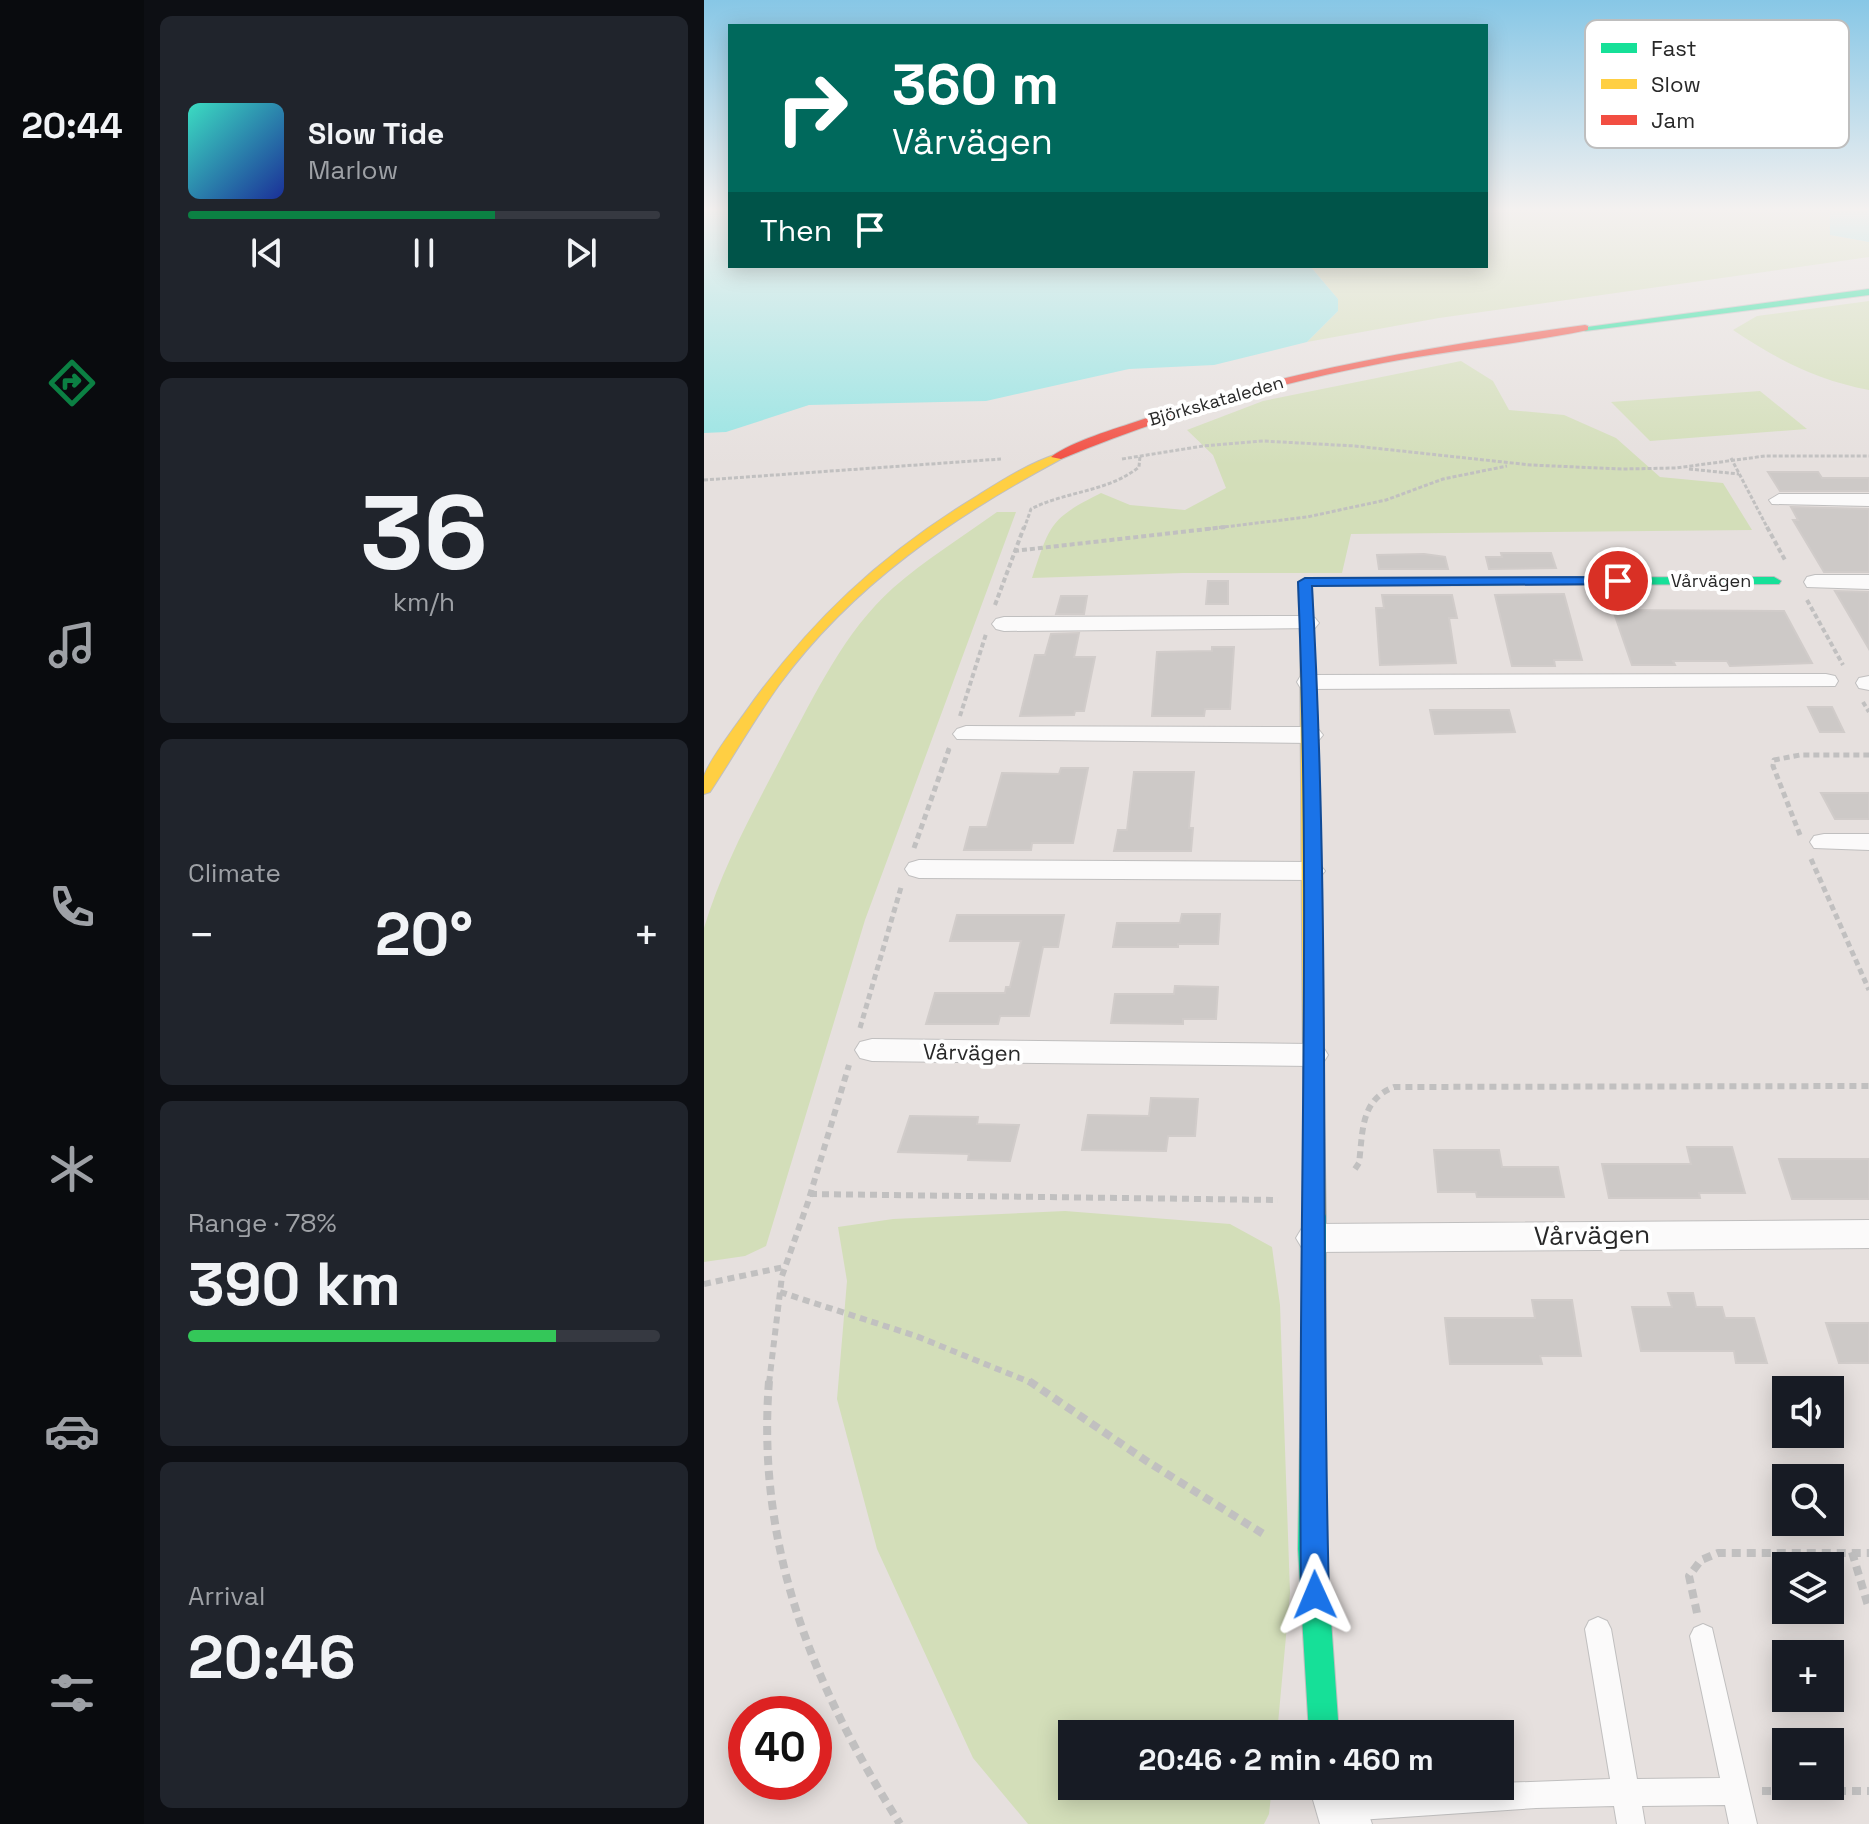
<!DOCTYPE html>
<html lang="en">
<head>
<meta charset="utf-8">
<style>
  :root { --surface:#171b24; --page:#20242c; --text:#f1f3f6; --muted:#9ea1a6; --line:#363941; --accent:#0b8043 }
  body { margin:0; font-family:"Space Grotesk",sans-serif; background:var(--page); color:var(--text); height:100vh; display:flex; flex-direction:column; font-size:30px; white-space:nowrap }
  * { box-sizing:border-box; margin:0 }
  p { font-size:26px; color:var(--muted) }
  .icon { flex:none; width:44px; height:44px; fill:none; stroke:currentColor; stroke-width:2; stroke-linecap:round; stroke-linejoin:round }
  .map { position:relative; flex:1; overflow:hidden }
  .details { display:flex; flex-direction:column; gap:16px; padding:16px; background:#0d0f14; width:560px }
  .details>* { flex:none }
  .banner { position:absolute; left:24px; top:24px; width:760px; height:244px; border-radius:0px; box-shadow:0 4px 20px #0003; background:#00695c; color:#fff; overflow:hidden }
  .controls { position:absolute; left:1068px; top:1376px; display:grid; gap:16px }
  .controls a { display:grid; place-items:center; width:72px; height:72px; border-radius:0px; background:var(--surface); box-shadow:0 4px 20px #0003; font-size:40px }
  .speed { position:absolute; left:24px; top:1696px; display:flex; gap:16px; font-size:40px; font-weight:700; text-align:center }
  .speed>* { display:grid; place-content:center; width:104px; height:104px; border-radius:50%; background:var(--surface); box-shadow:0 4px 20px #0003; line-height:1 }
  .speed .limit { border:12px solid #d22; background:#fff; color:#111 }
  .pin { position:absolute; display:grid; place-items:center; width:68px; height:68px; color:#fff; margin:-34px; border:4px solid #fff; border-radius:50%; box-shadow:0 2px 8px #0007 }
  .me { position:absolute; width:88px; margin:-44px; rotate:359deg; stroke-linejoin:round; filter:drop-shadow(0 0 6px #0008) }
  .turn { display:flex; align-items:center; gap:28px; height:168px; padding:0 32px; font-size:36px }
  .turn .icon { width:104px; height:104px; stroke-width:2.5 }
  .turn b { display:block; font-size:56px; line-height:68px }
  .then { display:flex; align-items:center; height:76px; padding:0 32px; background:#0003; gap:16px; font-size:30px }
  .big { font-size:60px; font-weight:800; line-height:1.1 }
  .details .widget { flex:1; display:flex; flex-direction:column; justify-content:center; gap:12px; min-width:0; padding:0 28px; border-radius:12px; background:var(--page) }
  .details .dial { align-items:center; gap:0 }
  .dial b { font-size:104px; line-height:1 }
  .song { display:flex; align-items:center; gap:24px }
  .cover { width:96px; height:96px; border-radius:12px; background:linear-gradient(135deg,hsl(170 70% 55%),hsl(230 70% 35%)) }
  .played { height:8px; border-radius:4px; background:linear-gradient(90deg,var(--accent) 65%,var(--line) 65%) }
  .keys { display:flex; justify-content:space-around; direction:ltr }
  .heat { display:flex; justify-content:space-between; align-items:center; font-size:44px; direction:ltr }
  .charge { height:12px; border-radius:6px; background:linear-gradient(90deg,#34c759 78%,var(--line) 0) }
  .trip { position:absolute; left:354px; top:1720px; width:456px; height:80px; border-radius:0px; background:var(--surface); box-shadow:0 4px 20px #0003; font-weight:800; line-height:80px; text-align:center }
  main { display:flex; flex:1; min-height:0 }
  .tabs { display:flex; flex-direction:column; width:144px; justify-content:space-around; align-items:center; background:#090b0e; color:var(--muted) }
  .tabs .icon { width:56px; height:56px }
  .tabs .on { color:var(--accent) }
  .tabs b { font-size:36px; color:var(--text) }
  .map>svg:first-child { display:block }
  .green { fill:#d3deb9 }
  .water { fill:#96e4e3 }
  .building { fill:#cdc9c7; stroke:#d1ccca; stroke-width:2 }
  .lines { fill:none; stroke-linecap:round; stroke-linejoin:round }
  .lane-casing { stroke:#c0bfbf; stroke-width:2 }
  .street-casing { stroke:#c0bfbf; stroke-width:2 }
  .fast-casing { stroke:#c0bfbf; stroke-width:2 }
  .slow-casing { stroke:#c0bfbf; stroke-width:2 }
  .jam-casing { stroke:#c0bfbf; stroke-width:2 }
  .path-far4 { stroke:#c1c0c0; stroke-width:3; stroke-dasharray:4 2; stroke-linecap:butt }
  .path-far3 { stroke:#c1c0c0; stroke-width:4; stroke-dasharray:5 3; stroke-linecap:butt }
  .path-far2 { stroke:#c1c0c0; stroke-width:5; stroke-dasharray:6 4; stroke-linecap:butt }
  .path-far1 { stroke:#c1c0c0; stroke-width:6; stroke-dasharray:7 5; stroke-linecap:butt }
  .path { stroke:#c1c0c0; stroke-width:8; stroke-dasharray:9 6; stroke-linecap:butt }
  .lane { fill:#fbfafa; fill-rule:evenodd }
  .street { fill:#fbfafa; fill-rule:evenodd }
  .fast { fill:#16e098; fill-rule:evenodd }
  .slow { fill:#ffcf43; fill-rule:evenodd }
  .jam { fill:#f24e42; fill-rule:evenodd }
  .route { fill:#1a73e8; stroke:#114b97; stroke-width:2 }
  .labels { text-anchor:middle; stroke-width:8; stroke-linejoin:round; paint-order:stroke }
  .far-street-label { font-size:18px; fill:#282828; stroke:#fff }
  .street-label { font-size:22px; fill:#282828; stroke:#fff }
  .near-street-label { font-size:26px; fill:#282828; stroke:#fff }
  .key { fill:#fff; stroke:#bebebe; stroke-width:2 }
  .key-label { font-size:22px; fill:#282828 }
</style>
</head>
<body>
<main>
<nav class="tabs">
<b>20:44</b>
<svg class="icon on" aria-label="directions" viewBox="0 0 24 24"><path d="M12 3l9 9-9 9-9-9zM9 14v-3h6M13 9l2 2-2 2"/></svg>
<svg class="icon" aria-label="music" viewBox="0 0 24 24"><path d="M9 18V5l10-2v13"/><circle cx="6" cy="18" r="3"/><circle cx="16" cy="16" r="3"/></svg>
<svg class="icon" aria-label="phone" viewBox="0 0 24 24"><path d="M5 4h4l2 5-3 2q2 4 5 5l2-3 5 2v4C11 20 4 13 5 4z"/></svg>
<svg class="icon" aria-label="climate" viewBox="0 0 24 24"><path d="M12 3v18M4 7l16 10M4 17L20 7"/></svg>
<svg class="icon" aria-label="car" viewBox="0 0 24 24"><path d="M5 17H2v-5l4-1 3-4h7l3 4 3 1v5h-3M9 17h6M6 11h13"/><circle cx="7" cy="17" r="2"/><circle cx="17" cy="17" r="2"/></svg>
<svg class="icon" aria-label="filters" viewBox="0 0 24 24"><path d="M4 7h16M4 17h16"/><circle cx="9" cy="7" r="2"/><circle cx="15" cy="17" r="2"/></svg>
</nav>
<section class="details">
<div class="widget">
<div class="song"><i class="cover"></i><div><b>Slow Tide</b><p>Marlow</p></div></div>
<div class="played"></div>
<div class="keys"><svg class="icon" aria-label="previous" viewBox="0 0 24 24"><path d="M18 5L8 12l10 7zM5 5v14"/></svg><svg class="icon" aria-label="pause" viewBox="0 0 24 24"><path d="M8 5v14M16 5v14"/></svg><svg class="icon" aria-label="next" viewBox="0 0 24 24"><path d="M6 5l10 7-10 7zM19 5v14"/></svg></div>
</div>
<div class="widget dial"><b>36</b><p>km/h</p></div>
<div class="widget"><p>Climate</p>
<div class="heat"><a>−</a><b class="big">20°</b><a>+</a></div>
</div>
<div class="widget"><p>Range · 78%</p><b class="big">390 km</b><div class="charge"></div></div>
<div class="widget"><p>Arrival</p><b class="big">20:46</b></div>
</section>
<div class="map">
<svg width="1165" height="1824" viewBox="0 0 1165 1824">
  <rect width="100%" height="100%" fill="#e6e0de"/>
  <!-- green -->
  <g class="green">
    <path d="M782,210H1126V235L1165,242V257L735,318L603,342L634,311V299L606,266H782Z"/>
    <path d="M1165,301V390C1113,380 1072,359 1029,330L1053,316Z"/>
    <path d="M757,361L789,381L805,410L860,415L912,438L956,477L1019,483L1048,530L647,534L638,573H479L328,578C346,525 345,519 397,493L426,505L481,510L522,488L509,455L483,430L559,401Z"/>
    <path d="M1056,391L1103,429L946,441L907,402Z"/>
    <path d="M293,512H312L161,920L62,1246L41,1256L0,1262V928C19,865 51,808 81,750C112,693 140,632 189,588C221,560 258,537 293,512Z"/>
    <path d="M361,1211L526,1224L568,1247L576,1305L586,1593L573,1734H368V1786H568L565,1814L560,1824H324L269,1758L173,1549L133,1399L143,1281L134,1227L189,1219Z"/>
  </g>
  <!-- water -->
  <g class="water">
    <path d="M0,210H26V266H606L634,299V311L603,342L510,365L425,369L282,401L105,405L22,432L0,433Z"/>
    <path d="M1126,210H1165V242L1126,235Z"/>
  </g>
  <!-- building -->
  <g class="building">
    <path d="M1064,472H1114L1118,478H1165V491H1076Z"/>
    <path d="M1087,507L1165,509V572H1120L1089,520H1094Z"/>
    <path d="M797,553H847L852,568L785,569L782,557H798Z"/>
    <path d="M720,554L741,557L744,569H675L673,555Z"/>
    <path d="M504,581H524V604H502Z"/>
    <path d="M1131,591L1165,592V649Z"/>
    <path d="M860,594L878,660H850L851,666H808L791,595Z"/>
    <path d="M678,595H748L753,618H745L752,663L676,665L672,608H680Z"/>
    <path d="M357,596H383L380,614H352Z"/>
    <path d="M909,610L1080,611L1108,663L1026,666L1023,661H969L971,665H928Z"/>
    <path d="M375,633L370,657H391L380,711H371L370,715L316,716L331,655H341L347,634Z"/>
    <path d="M508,647H530L526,709H501L500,716H448L453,652L508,651Z"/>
    <path d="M1104,707H1128L1140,732H1116Z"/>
    <path d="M726,710H805L811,732L731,734Z"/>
    <path d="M357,768H384L369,843H328L327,850H260L266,827H283L298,773L355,774Z"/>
    <path d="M430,772H490L485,828H489L487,851H410L414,830H423Z"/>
    <path d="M1117,793H1165V819H1131Z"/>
    <path d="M478,914H516L514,944H474V947H409L413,923H476Z"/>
    <path d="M253,915H360L354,947H339L325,1016H296L294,1024H222L231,993H301L302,987H306L317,941H246Z"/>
    <path d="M471,986L514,987L512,1019H479V1024L407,1023L411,994H470Z"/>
    <path d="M447,1098L494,1099L491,1136H464L462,1151L378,1150L384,1115L445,1116Z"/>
    <path d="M206,1116L274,1117L273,1124L315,1125L306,1161L264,1160L265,1154L194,1152Z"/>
    <path d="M983,1147H1028L1041,1193H995L996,1198H905L898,1164H987Z"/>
    <path d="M730,1150H795L798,1167H854L860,1197H773L772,1192H734Z"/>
    <path d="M1075,1159H1165V1199H1088Z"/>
    <path d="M964,1293H989L992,1307H1018L1021,1318H1050L1063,1363H1032L1030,1351H937L928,1307H968Z"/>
    <path d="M828,1300H868L877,1356H836L838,1364H746L741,1318H831Z"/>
    <path d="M1122,1323H1165V1363H1135Z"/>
  </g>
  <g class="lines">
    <!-- lane casing -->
    <g class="lane-casing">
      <path id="lane" d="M894,1617L903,1621L907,1629L933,1779L1016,1778L986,1636L990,1628L999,1624L1008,1628L1053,1824H1025L1021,1805L938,1806L941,1824H913L910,1806L832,1808L640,1821L630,1817L626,1807L630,1797L640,1793L748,1786H796V1783L906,1779L881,1629L885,1621Z"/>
    </g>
    <!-- street casing -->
    <g class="street-casing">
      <g id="street">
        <path d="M1075,494H1165V506L1068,504L1065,500Z"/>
        <path d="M1111,575H1165V589L1103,587L1100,582L1103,577Z"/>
        <path d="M603,616L611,618L615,623L611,628L300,631L292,629L288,624L292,619L300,617Z"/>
        <path d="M1122,674L1131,676L1134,681L1131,686L605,689L596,687L593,682L596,677L605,675Z"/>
        <path d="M1165,676V690L1155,688L1152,683L1155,678Z"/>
        <path d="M262,726L606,727L615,730L619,735L615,740L606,743L253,739L249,734L253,729Z"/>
        <path d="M1120,834H1165V850L1110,848L1106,842L1110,836Z"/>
        <path d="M215,860L606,862L616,865L621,871L616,877L606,880L215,878L205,875L201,869L205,863Z"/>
        <path d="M168,1039L607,1044L619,1047L624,1055L619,1063L607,1066L168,1061L156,1058L151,1050L156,1042Z"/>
        <path d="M1165,1220V1248L611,1252L598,1248L592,1238L598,1228L611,1224Z"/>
        <path d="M605,1786H655L668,1824H616Z"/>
      </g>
    </g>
    <!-- fast casing -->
    <g class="fast-casing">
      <g id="fast">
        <path d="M1165,289V295L881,331L876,328Z"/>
        <path d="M1070,577L1077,581L1075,584L608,586L610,641L603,645L596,641L594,582L601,578Z"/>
        <path d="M611,1206L619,1208L622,1214V1549L635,1734H605L594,1549L600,1214L603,1208Z"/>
      </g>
    </g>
    <!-- slow casing -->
    <g class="slow-casing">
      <g id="slow">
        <path d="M353,454L359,457L357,459C249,517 149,584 75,685C50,720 29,757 6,792L0,794C0,789 0,781 0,776C5,761 30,728 40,714C105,622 176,555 273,496C297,481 325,463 353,454Z"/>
        <path d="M603,637L610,641L622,1214L619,1220L611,1222L603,1220L600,1214L596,641Z"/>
      </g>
    </g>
    <!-- jam casing -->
    <g class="jam-casing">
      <path id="jam" d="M881,325L884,326V330C817,344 747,350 679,363C568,384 461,416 357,459L347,457C368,441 411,429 437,420C581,370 730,346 881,325Z"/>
    </g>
    <!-- path-far4 -->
    <g class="path-far4">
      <path d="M1027,458L1064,529"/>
      <path d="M418,459L499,446L559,441L651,446L827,465L918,469L972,468L1061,456H1165"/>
      <path d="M985,469L1035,474"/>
      <path d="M0,480L297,459"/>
      <path d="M320,529L327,509C362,491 404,492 435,467L436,456"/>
      <path d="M503,529L603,517L682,500L739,479L803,466"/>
    </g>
    <!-- path-far3 -->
    <g class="path-far3">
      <path d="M1063,527L1081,560"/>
      <path d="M310,551L521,527"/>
      <path d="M1103,600L1139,665"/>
      <path d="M291,605L320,527"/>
      <path d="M1159,702L1165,712"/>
      <path d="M256,716L282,634"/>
      <path d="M244,751L245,748"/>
    </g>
    <!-- path-far2 -->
    <g class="path-far2">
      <path d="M1096,835L1069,766L1070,760L1096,755H1165"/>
      <path d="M210,848L245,749"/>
      <path d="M1107,859L1165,990"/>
      <path d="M156,1028L198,884"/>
    </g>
    <!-- path-far1 -->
    <g class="path-far1">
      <path d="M651,1169L655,1163C659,1132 656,1100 690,1087L1165,1086"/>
      <path d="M106,1194L574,1200"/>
      <path d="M0,1284L80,1267"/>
      <path d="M76,1292L212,1336L328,1383"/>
      <path d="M65,1383L78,1276L104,1202L145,1065"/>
    </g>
    <!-- path -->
    <g class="path">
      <path d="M65,1381C52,1547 109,1686 196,1824"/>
      <path d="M325,1381L444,1462L561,1535"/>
      <path d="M1148,1552L1165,1609"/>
      <path d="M993,1613L985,1576L997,1560L1014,1553H1165"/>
      <path d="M1058,1791H1165"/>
    </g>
    <!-- lane -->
    <use href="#lane" class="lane"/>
    <!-- street -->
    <use href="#street" class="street"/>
    <!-- fast -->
    <use href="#fast" class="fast"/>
    <!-- slow -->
    <use href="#slow" class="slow"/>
    <!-- jam -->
    <use href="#jam" class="jam"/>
  </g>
  <!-- sky -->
  <linearGradient id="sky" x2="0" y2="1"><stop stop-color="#87c7e6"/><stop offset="0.45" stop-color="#f4f1f0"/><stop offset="1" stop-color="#f4f1f0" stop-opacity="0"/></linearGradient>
  <rect width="1165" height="465" fill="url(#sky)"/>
  <!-- route -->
  <path class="route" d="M914,577L919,579V584L608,586C627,922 616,1259 625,1595L621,1604L611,1608L601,1604L597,1595C593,1257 608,919 594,582L601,578Z"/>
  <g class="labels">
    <!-- far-street labels -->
    <g class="far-street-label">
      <text transform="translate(512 401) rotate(-16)" y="6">Björkskataleden</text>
      <text x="1007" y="587">Vårvägen</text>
    </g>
    <!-- street labels -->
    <g class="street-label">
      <text transform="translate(268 1052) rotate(1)" y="8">Vårvägen</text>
    </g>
    <!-- near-street labels -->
    <g class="near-street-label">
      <text transform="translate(888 1235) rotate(-1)" y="9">Vårvägen</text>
    </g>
  </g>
  <!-- legend -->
  <rect x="881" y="20" width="264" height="128" rx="12" class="key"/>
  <rect x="897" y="43" width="36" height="10" fill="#16e098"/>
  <rect x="897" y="79" width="36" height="10" fill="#ffcf43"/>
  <rect x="897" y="115" width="36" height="10" fill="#f24e42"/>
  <g class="key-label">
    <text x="947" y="56">Fast</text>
    <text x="947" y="92">Slow</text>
    <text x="947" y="128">Jam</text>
  </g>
</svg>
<div class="controls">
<a><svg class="icon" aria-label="sound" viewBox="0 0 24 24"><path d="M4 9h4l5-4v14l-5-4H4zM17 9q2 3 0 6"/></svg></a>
<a><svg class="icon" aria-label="search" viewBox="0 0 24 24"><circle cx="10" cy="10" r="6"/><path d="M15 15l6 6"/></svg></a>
<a><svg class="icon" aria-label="layers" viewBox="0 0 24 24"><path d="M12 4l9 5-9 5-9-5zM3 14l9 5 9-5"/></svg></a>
<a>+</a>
<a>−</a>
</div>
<div class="speed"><div class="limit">40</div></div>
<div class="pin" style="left:914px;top:581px;background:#d93025"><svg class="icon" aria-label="arrive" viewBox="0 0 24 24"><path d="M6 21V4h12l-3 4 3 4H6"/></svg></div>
<svg class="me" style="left:611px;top:1595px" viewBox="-20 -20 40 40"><path d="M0-17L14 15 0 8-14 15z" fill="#1a73e8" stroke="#fff" stroke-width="4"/></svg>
<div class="trip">20:46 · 2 min · 460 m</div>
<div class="banner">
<div class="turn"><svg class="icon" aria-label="right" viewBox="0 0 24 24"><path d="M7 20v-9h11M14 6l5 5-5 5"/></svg><div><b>360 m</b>Vårvägen</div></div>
<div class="then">Then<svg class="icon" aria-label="arrive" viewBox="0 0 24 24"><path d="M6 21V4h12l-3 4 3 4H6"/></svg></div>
</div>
</div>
</main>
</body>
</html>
